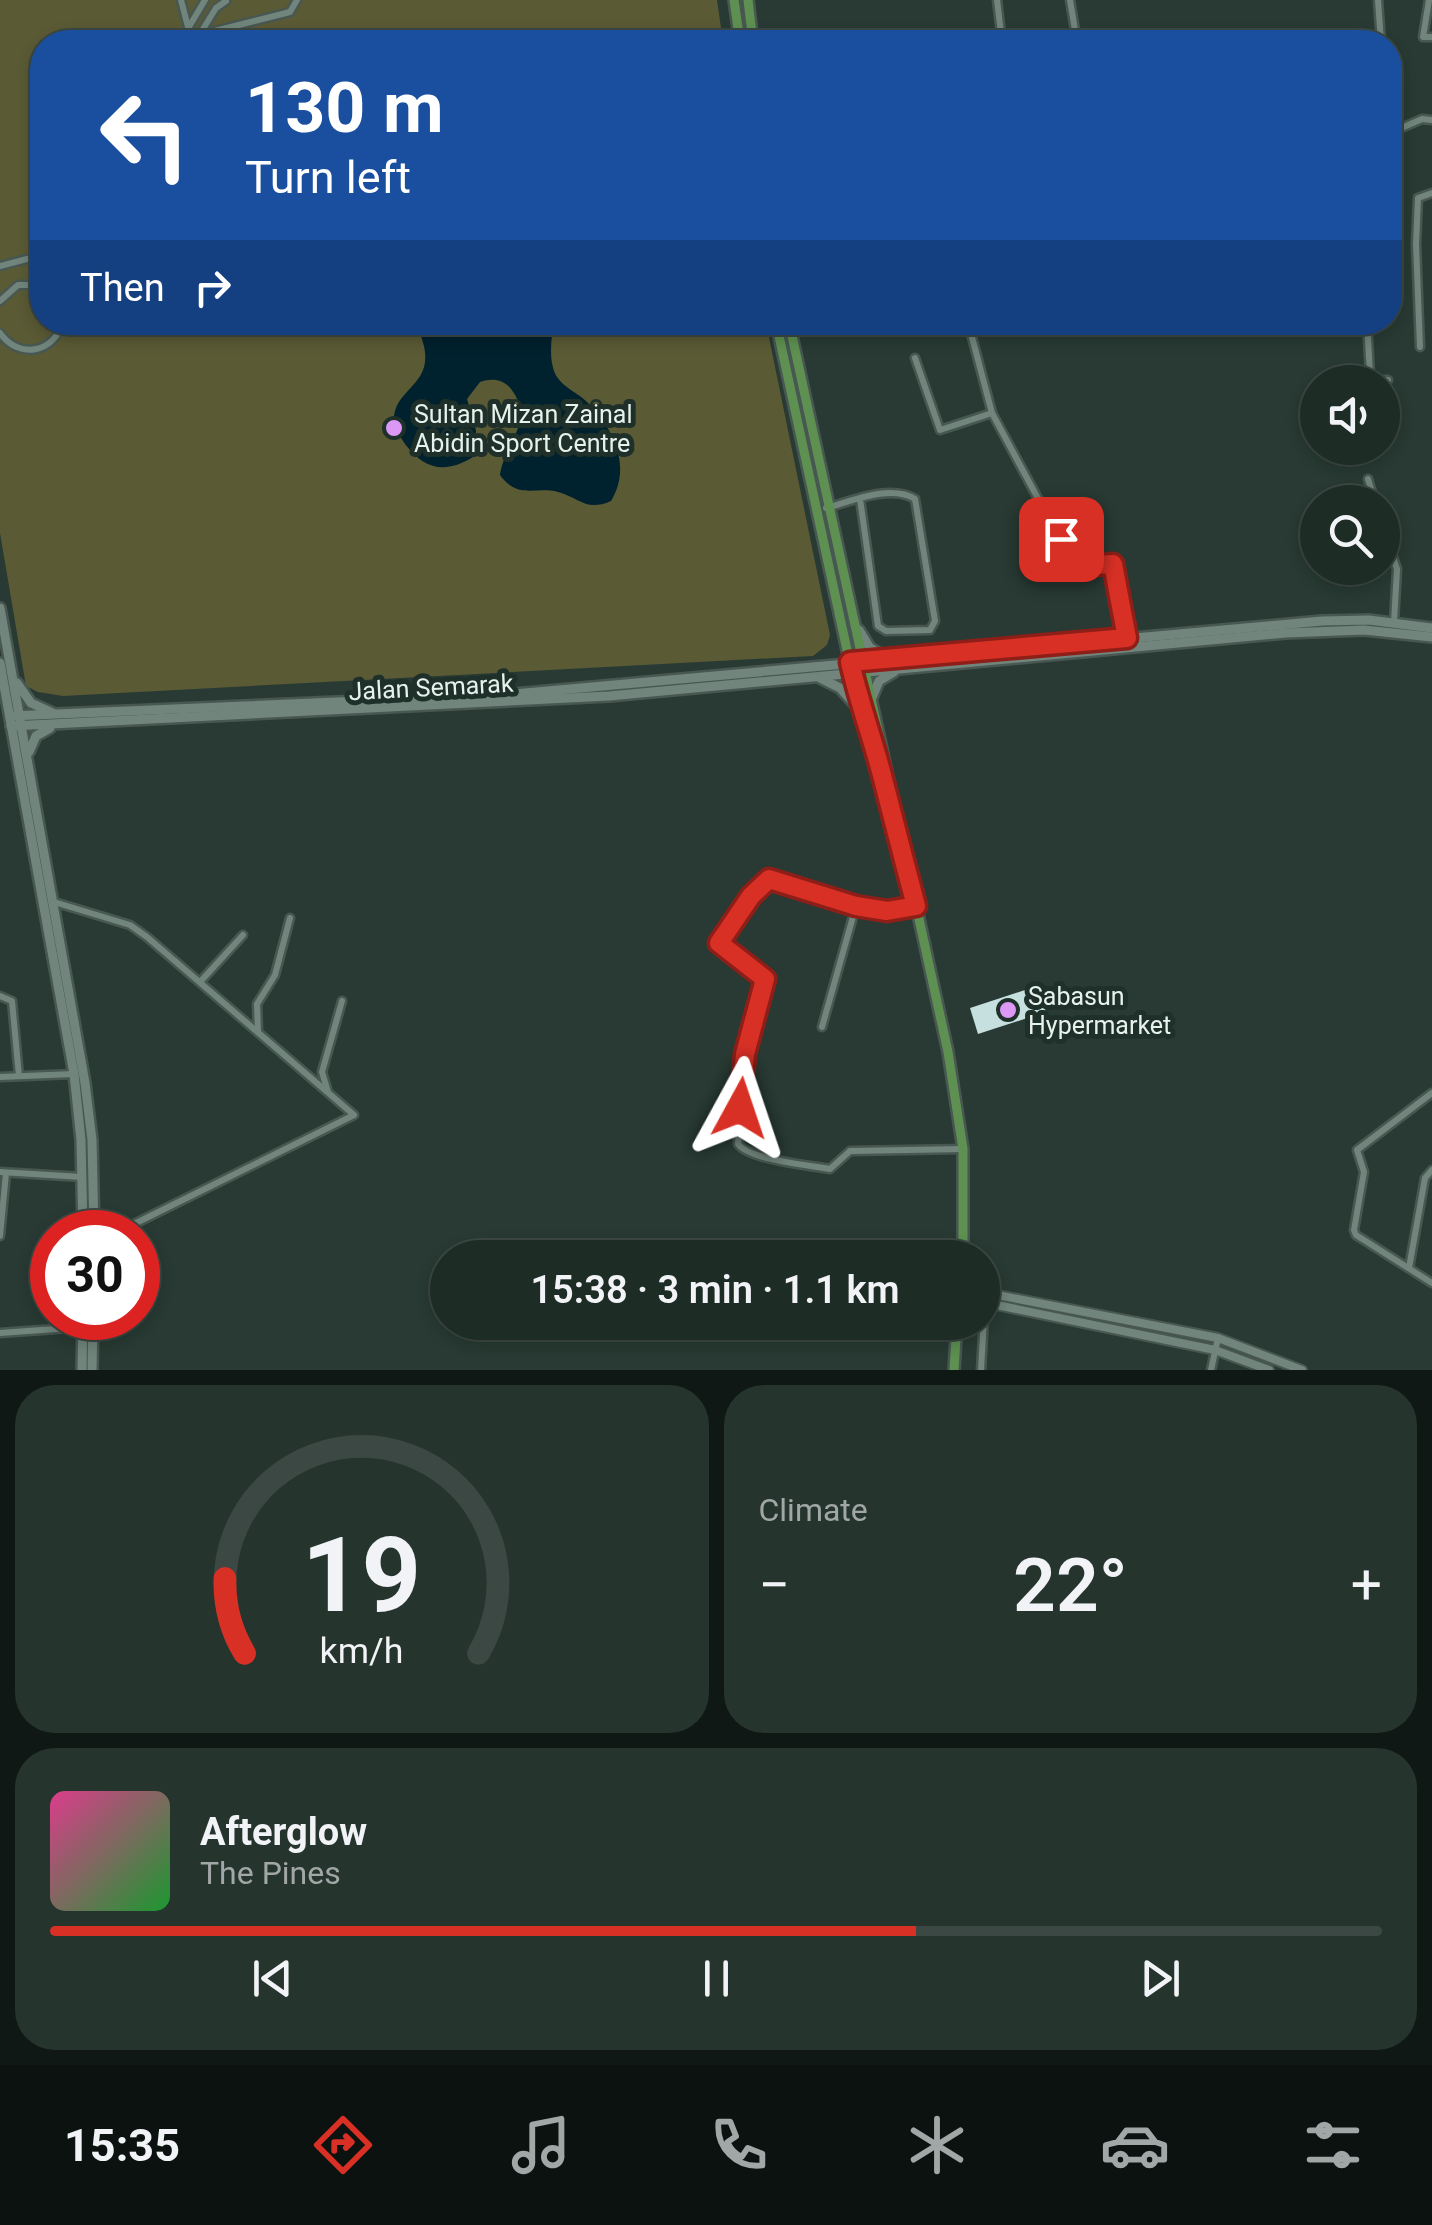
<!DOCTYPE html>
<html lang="en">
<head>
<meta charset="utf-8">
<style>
  :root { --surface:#1e2c26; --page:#26342e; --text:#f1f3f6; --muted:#a1a7a7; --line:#3c4843; --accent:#d93025 }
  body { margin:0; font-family:Roboto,sans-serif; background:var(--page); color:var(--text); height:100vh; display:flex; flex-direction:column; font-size:38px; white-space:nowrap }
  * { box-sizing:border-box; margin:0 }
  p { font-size:32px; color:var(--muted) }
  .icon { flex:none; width:55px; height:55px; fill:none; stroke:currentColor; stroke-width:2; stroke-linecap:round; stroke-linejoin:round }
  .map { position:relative; height:1370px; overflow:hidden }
  .side { display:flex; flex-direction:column; gap:15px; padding:15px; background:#101815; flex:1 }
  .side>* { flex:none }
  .banner { position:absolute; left:30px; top:30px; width:1372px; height:305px; border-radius:40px; box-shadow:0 5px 15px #0003,0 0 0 2px var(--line); background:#1a4fa0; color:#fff; overflow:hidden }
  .tools { position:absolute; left:1300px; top:365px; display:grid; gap:20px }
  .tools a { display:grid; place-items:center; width:100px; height:100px; border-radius:50%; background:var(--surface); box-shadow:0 5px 15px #0003,0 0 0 2px var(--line); font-size:50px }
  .speed { position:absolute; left:30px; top:1210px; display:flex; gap:20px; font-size:50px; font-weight:700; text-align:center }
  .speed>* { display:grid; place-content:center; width:130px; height:130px; border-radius:50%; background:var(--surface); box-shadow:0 5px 15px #0003,0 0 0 2px var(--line); line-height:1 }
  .speed .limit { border:15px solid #d22; background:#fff; color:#111 }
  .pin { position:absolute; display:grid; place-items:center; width:85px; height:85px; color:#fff; margin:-42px; border-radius:20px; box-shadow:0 5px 15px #0006 }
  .me { position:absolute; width:110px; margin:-55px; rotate:5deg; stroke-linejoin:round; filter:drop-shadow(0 0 8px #0008) }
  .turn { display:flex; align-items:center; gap:35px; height:210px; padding:0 50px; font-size:45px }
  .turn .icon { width:130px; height:130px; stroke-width:2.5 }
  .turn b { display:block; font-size:70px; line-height:85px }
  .then { display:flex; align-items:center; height:95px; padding:0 50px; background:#0003; gap:20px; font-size:38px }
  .big { font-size:75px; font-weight:600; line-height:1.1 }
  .side .card { flex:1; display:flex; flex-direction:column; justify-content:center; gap:15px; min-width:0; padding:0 35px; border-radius:40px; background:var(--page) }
  .side .dial { align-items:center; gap:0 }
  .dial svg { height:260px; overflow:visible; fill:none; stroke:var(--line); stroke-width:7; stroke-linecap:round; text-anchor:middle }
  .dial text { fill:var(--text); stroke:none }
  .song { display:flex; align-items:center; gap:30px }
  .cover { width:120px; height:120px; border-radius:15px; background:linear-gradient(135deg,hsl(330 70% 55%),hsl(130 70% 35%)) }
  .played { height:10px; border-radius:5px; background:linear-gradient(90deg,var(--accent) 65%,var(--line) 65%) }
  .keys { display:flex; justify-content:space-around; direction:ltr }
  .heat { display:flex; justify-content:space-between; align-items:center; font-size:55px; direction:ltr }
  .side .tiles { flex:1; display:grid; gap:15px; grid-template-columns:1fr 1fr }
  .card:last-child { grid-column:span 2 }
  .trip { position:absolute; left:430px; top:1240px; width:570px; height:100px; border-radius:50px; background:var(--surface); box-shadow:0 5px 15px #0003,0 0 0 2px var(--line); font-weight:600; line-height:100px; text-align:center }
  .tabs { display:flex; height:160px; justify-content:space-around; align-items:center; background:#0c120f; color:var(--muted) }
  .tabs .icon { width:70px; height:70px }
  .tabs .on { color:var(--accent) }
  .tabs b { font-size:45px; color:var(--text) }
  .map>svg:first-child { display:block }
  .green { fill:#5a5a35 }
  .water { fill:#00212e }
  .building { fill:#c6dfdf }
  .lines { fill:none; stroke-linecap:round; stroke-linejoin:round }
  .minor-casing { stroke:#485751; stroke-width:11 }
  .tertiary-casing { stroke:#485751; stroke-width:12 }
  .secondary-casing { stroke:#485751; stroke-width:14 }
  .primary-casing { stroke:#485751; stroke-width:14 }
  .minor { stroke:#71857c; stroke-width:6 }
  .tertiary { stroke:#71857c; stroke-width:8 }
  .secondary { stroke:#71857c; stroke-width:9 }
  .primary { stroke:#5d9051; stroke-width:9 }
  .route-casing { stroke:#8d1f18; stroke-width:25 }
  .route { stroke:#d93025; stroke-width:18 }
  .poi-dot { fill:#db99f5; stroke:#1e3029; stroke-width:4 }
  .labels { text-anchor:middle; stroke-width:10; stroke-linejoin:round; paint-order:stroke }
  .poi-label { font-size:25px; fill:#e7f2ed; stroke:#1e3029; text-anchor:start }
  .street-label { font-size:25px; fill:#e7f2ed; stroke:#1e3029 }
</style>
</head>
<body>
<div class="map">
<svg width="1432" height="1370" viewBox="0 0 1432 1370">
  <rect width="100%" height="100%" fill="#283a33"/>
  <!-- green -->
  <path class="green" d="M0,0H717L723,42H42V322L766,323L830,635L827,645L813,656L63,696L38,692L26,686L0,533Z"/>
  <!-- water -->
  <path class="water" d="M415,323H554C551,339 548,362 557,377C564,388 578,393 587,402C614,429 632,466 611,501C586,512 580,498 558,492C535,486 518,500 500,475C504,444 536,421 511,389C503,379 492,378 480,382L467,399L476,431L473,457C445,474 425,470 405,444C401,437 395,431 394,423C391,383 448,387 415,323Z"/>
  <!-- building -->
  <path class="building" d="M1037,986L1046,1012L978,1034L970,1008Z"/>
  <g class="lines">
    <!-- minor casing -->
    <g class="minor-casing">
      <g id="minor">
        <path d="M181,0L188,27"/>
        <path d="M997,0L1002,42"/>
        <path d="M1070,0L1077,42"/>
        <path d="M1378,0L1381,42"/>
        <path d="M1429,0L1423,37H1432"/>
        <path d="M199,35L290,12L297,0"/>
        <path d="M180,42L205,0"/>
        <path d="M195,42L216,8L226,1"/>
        <path d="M1390,133L1422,119L1432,120"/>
        <path d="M0,266L42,255"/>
        <path d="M0,301L18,285H42"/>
        <path d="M968,322L992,413L1070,558L1079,567L1109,563L1115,568L1127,638"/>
        <path d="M1367,322L1370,374L1376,380H1388"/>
        <path d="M0,333C19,360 54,353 63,322"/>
        <path d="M1420,347L1416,244L1418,198L1432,193"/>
        <path d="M915,358L940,430L992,413"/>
        <path d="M1368,479L1375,502"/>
        <path d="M826,508C852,501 891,484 915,499L935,621L930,630L886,631L878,626L860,499"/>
        <path d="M1382,524L1397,569L1394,622"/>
        <path d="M54,902L130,925L147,937L354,1115L118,1232"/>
        <path d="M916,906C858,915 823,887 769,879L751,896L719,943L765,979L745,1054L738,1144C750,1160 808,1165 830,1169L850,1151L963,1149"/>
        <path d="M200,982L243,935"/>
        <path d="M0,996L12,1001L19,1076"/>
        <path d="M822,1027L856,906"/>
        <path d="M258,1032L257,1004L275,975L290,918"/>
        <path d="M0,1077L74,1074"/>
        <path d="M328,1092L322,1072L342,1001"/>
        <path d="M1432,1093L1357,1150L1364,1172L1354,1230L1356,1235L1432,1283"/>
        <path d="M0,1172L82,1177"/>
        <path d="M0,1236L6,1173"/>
        <path d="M1409,1268L1425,1178L1432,1170"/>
        <path d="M0,1333L83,1327"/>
        <path d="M981,1370L985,1301"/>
        <path d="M1211,1370L1218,1338"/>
      </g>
    </g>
    <!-- tertiary casing -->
    <g class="tertiary-casing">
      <g id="tertiary">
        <path d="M982,1292L1218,1338L1302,1370"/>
        <path d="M982,1302L1215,1350L1269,1370"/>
      </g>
    </g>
    <!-- secondary casing -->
    <g class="secondary-casing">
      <g id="secondary">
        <path d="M0,608L85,1083L92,1140L94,1232"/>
        <path d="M859,630L870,648L886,657"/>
        <path d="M0,663L74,1074L81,1140L83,1232"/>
        <path d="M820,678L840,688L860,710"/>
        <path d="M17,683L31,703L53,713"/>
        <path d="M871,700L879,681L894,672"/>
        <path d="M10,716L503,695L1322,621L1369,620L1432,628"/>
        <path d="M11,726L609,696L1286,633L1364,630L1432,637"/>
        <path d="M29,752L36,736L50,728"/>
        <path d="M82,1370L83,1318"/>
        <path d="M92,1370L93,1318"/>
      </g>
    </g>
    <!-- primary casing -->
    <g class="primary-casing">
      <g id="primary">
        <path d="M734,0L740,42"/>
        <path d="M748,0L753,42"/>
        <path d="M776,322L860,710L884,781L907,878"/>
        <path d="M789,322L948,1052L963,1149V1258"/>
        <path d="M954,1370L957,1322"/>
      </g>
    </g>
    <!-- minor -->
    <use href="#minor" class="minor"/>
    <!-- tertiary -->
    <use href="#tertiary" class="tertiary"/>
    <!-- secondary -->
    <use href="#secondary" class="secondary"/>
    <!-- primary -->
    <use href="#primary" class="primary"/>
  </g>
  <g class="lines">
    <!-- route casing -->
    <g class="route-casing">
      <path id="route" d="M740,1108L745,1054L765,979L719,943L751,896L769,879L856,906L887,911L916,906C905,865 895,825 884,783C874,742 859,703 850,662L1127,638L1113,564L1079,566L1061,539"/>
    </g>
    <!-- route -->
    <use href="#route" class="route"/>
  </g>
  <!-- markers -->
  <g class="poi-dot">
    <circle cx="394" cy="428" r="10"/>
    <circle cx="1008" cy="1010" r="10"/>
  </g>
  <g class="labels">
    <!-- poi labels -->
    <g class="poi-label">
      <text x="414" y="423">Sultan Mizan Zainal<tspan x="414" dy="29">Abidin Sport Centre</tspan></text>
      <text x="1028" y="1005">Sabasun<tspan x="1028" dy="29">Hypermarket</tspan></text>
    </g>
    <!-- street labels -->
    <g class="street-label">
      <text transform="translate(431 687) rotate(-3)" y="9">Jalan Semarak</text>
    </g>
  </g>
</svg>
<div class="tools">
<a><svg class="icon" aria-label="sound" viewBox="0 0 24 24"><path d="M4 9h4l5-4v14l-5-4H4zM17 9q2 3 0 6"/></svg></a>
<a><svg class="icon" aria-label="search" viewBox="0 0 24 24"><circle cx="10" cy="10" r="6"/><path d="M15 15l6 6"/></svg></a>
</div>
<div class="speed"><div class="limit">30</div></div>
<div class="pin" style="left:1061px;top:539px;background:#d93025"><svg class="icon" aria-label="arrive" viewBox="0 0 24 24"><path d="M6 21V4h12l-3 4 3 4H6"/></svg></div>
<svg class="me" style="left:740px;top:1108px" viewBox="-20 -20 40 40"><path d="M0-17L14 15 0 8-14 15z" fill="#d93025" stroke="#fff" stroke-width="4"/></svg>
<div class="trip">15:38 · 3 min · 1.1 km</div>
<div class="banner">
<div class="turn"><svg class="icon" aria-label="left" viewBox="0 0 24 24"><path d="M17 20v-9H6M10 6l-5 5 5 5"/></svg><div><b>130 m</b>Turn left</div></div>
<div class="then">Then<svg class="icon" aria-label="right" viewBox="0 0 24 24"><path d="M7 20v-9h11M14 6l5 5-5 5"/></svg></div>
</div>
</div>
<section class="side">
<div class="tiles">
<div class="card dial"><svg viewBox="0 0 100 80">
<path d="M14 69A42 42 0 1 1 86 69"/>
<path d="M14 69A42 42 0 0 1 8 46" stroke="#d93025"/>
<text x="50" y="56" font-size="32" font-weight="700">19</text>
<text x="50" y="72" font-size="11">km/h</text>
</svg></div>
<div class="card"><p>Climate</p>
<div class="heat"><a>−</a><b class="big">22°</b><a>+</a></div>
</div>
<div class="card">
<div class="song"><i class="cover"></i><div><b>Afterglow</b><p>The Pines</p></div></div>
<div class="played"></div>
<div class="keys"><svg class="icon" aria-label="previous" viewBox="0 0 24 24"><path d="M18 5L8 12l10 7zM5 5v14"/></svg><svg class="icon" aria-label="pause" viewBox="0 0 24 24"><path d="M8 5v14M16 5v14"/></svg><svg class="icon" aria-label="next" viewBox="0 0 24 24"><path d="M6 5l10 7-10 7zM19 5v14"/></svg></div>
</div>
</div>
</section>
<nav class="tabs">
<b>15:35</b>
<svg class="icon on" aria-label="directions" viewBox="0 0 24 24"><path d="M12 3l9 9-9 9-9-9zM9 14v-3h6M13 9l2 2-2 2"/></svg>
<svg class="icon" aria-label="music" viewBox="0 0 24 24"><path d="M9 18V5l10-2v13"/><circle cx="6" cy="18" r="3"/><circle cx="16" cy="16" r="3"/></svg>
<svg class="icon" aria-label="phone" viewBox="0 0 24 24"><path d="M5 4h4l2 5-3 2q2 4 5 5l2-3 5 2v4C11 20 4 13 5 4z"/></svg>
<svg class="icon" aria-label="climate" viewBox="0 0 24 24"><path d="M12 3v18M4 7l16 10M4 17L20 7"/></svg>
<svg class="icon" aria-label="car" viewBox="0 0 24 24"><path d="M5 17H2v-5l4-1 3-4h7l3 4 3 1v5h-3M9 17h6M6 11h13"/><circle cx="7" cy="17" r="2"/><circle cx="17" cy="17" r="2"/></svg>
<svg class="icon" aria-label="filters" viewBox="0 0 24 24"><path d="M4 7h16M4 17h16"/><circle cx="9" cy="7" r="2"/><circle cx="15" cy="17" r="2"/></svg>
</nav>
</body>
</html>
